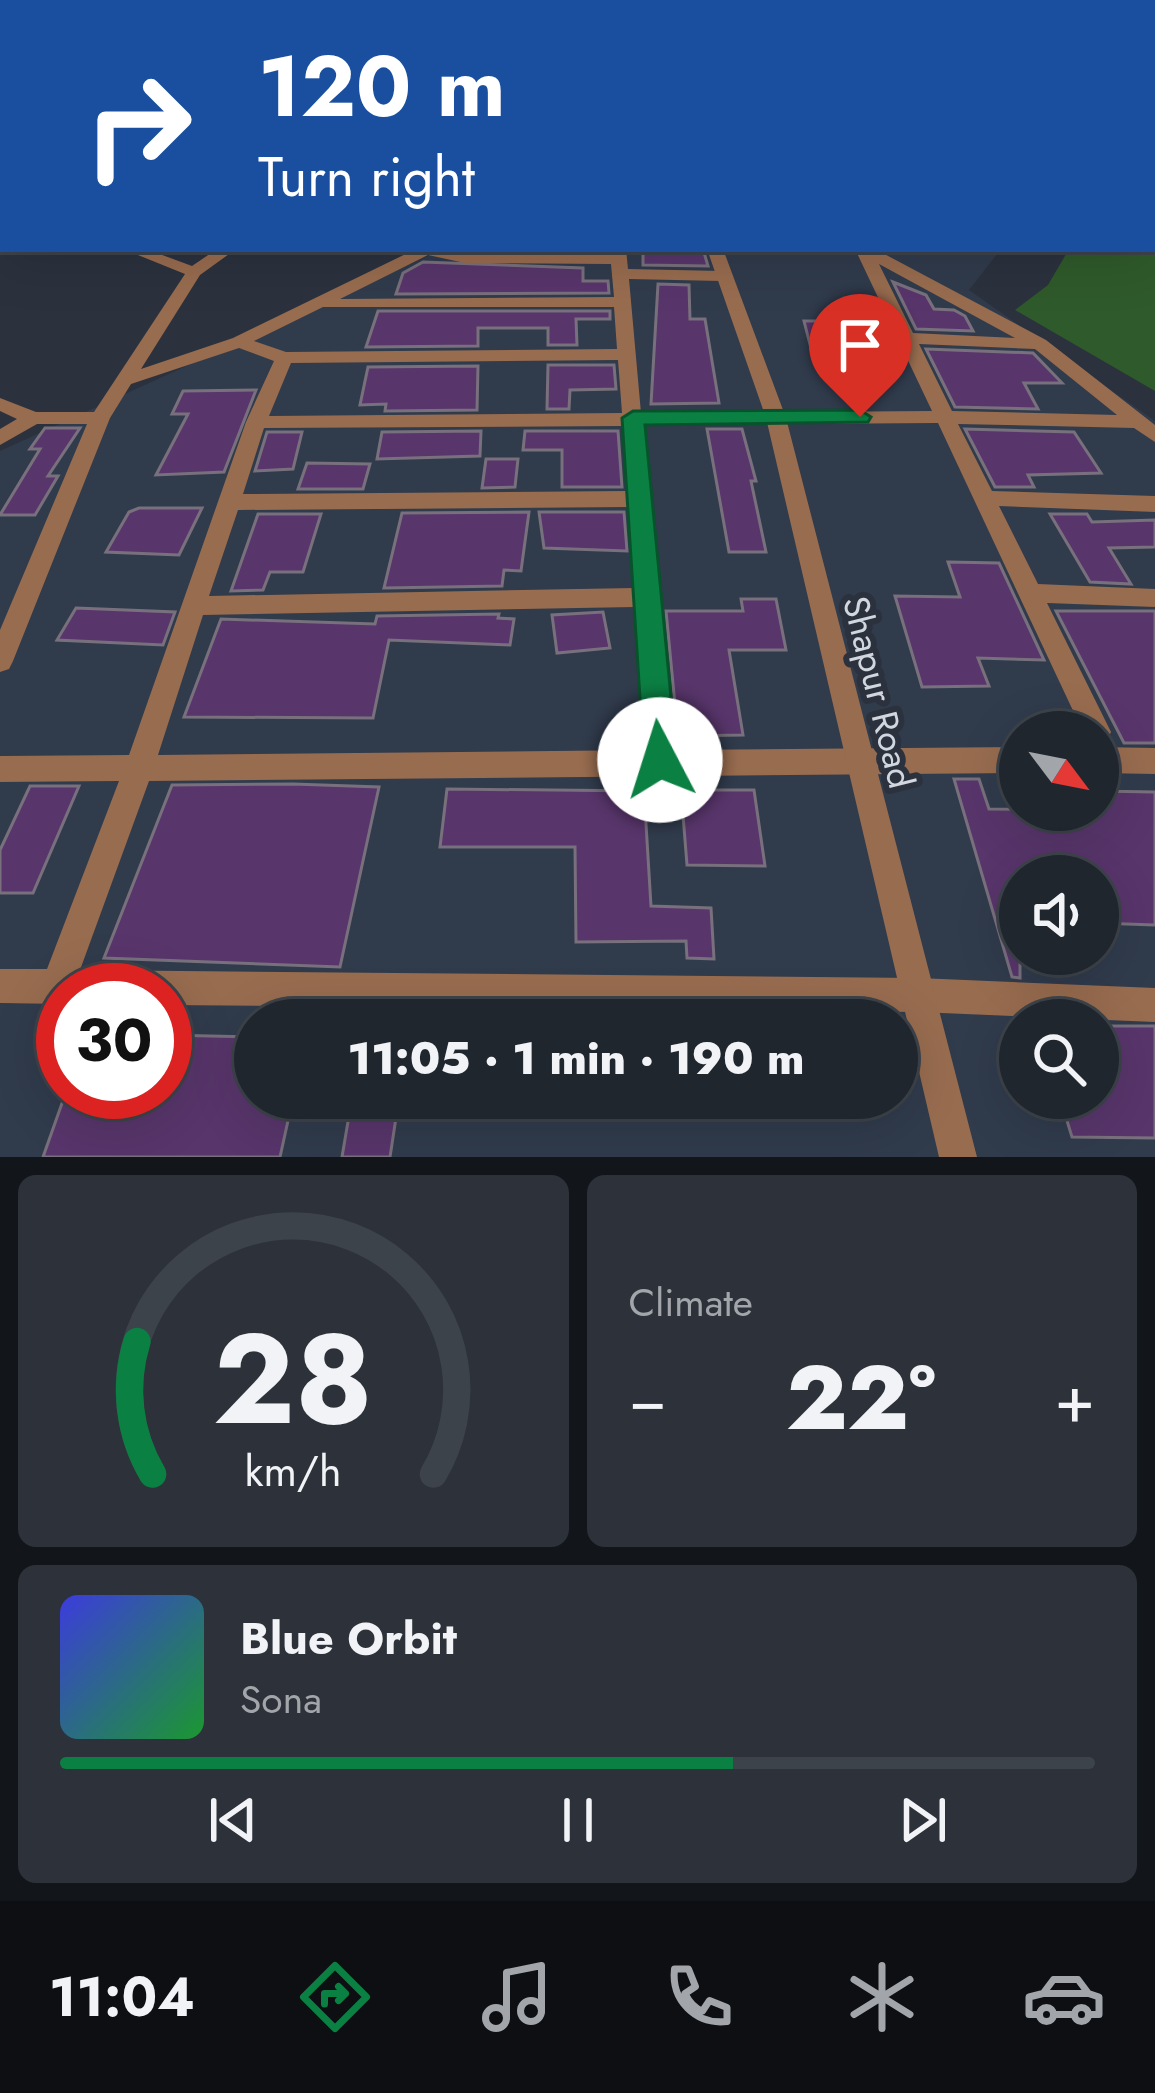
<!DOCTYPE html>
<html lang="en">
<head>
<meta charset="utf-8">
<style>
  :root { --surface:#20262e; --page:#2d323a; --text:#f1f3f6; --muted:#a2a5aa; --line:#3d434a; --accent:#0b8043 }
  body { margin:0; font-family:Jost,sans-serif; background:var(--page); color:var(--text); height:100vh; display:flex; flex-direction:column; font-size:45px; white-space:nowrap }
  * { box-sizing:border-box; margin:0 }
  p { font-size:39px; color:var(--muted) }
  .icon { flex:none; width:66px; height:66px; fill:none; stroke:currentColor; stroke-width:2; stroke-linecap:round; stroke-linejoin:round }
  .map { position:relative; height:1157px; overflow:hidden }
  .details { display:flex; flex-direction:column; gap:18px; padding:18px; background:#121519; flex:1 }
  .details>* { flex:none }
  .banner { position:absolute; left:0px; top:0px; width:1155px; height:252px; box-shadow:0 12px 48px #0002,0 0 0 3px var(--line); background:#1a4fa0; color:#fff; overflow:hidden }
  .needle { width:78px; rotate:122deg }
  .buttons { position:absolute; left:999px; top:711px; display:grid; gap:24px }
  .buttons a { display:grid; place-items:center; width:120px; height:120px; border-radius:50%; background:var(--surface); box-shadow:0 12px 48px #0002,0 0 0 3px var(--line); font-size:60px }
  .speed { position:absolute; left:36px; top:963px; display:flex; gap:24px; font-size:60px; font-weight:700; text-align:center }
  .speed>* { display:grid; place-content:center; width:156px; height:156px; border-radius:50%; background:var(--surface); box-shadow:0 12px 48px #0002,0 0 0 3px var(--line); line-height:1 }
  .speed .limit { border:18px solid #d22; background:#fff; color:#111 }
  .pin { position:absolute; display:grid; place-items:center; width:102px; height:102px; color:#fff; margin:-123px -51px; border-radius:50% 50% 50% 0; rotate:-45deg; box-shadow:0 0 12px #0007 }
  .pin .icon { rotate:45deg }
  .me { position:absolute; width:132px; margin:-66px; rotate:355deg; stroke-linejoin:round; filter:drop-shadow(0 0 9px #0008) }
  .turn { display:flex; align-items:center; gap:42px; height:252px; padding:0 60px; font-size:54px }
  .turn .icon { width:156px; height:156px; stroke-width:2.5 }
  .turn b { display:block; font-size:84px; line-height:102px }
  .big { font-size:90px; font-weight:800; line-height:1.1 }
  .details .widget { flex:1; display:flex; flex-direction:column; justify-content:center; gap:18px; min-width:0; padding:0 42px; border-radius:18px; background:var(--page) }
  .details .dial { align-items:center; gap:0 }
  .dial svg { height:312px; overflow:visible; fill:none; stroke:var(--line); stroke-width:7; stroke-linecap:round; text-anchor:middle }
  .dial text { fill:var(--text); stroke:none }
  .song { display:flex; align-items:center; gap:36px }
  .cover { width:144px; height:144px; border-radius:18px; background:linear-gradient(135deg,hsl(240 70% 55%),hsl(130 70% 35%)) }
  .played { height:12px; border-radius:6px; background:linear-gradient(90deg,var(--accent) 65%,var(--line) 65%) }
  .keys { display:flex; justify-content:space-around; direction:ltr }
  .heat { display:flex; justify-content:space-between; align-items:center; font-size:66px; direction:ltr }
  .details .tiles { flex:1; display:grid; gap:18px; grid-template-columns:1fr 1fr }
  .widget:last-child { grid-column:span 2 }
  .trip { position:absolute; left:234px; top:999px; width:684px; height:120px; border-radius:60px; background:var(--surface); box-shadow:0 12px 48px #0002,0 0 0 3px var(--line); font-weight:800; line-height:120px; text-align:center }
  .dock { display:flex; height:192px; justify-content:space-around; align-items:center; background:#0d0f12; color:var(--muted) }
  .dock .icon { width:84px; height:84px }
  .dock .current { color:var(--accent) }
  .dock b { font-size:54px; color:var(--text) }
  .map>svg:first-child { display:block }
  .built { fill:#303b4c; fill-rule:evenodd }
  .green { fill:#2f5a2b }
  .building { fill:#58356b; stroke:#78707d; stroke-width:3 }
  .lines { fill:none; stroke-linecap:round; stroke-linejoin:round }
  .service { stroke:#986c4f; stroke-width:15 }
  .minor { fill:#986c4f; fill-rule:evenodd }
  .tertiary { fill:#986c4f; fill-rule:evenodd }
  .route { fill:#0b8043; stroke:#07532c; stroke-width:3 }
  .labels { text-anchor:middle; stroke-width:12; stroke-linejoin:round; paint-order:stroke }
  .street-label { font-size:36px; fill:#d2d7df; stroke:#2b323e }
</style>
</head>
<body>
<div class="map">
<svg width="1155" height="1157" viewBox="0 0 1155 1157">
  <rect width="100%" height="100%" fill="#2b323e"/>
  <!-- built -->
  <g class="built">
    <path d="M454,0H1155V56L1152,59V3Z"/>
    <path d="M443,249H1001L969,290L1155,421V1157H0V451ZM1020,732H1098V810H1020ZM1020,876H1098V954H1020ZM63,990H165V1092H63ZM255,1020H897V1098H255ZM1020,1020H1098V1098H1020Z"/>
  </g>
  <!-- green -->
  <path class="green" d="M1155,103V391L1015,310L1048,285L1069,249H1152Z"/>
  <!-- building -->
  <g class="building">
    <path d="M643,249H703L708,266L643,265Z"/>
    <path d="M423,262L583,268V281H608L609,293L396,294L403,273Z"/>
    <path d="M893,282L926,295L934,309L954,310L965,316L973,331L916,329Z"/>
    <path d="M658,284L689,285L690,319H705L719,403L651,404Z"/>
    <path d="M378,311H610V319H576L577,345H548V328H478V346L366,347Z"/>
    <path d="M804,321H884L903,361L814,360Z"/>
    <path d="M926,349L1033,353L1062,383H1024L1038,409L955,407Z"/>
    <path d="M548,365H614L616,389L570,390L569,409H547Z"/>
    <path d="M478,366L477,410L385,411L386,404L360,405L368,367Z"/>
    <path d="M256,390L224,472L156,475L188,414H172L183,391Z"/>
    <path d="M45,428H80L48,476H58L35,515H0L40,449H30Z"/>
    <path d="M707,429H742L756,481H751L766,552H729Z"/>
    <path d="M965,429L1074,432L1101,473L1028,475L1034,487H995Z"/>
    <path d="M481,431L480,456L377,459L382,432Z"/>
    <path d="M525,431H618L622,487H562V450H523Z"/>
    <path d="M267,432H302L293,469L255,471Z"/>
    <path d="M486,459H518L515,487L482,488Z"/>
    <path d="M307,463L370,464L363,489H298Z"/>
    <path d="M139,508H202L179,555L106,552L129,512Z"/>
    <path d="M529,512L521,571L504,570L502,586L384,588L402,513Z"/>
    <path d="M539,512H624L627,551L544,548Z"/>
    <path d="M258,514H321L303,572H270L263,590L231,591Z"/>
    <path d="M1050,514H1087L1092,522L1155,520V547L1109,548L1131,584L1090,582Z"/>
    <path d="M948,562L999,563L1044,660L978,658L989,686L922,687L895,596L960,597Z"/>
    <path d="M741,599H776L786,650H729L743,735L678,736L666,611H743Z"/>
    <path d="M76,608L175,612L163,645L57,640Z"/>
    <path d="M1056,611H1155V743H1124Z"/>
    <path d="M603,612L610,648L557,653L552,615Z"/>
    <path d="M499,614L498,618L514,619L510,645L389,640L373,718L184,717L221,619L375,624L377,616Z"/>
    <path d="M954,779H979L989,809L1098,810V791L1155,792V925L1098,923V876H1020V978L1012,977Z"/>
    <path d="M293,784L379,787L340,967L104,958L172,785Z"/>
    <path d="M30,786H79L33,893H0V850Z"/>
    <path d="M447,789L644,791L651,906L711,908L714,959L687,958L686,941L576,942L575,847H440Z"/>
    <path d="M681,790H754L765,866L687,865Z"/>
    <path d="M1098,1026H1155V1138L1072,1137L1060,1098H1098Z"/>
    <path d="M165,1035L255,1037V1098H293L280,1157H43L66,1092H165Z"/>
    <path d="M352,1098H399L390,1157H342Z"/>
  </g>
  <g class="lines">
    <!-- service -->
    <path class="service" d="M943,3L958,0"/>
    <!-- minor -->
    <g class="minor">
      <path d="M0,0H9L0,4Z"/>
      <path d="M30,0H40L43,3H33Z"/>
      <path d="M184,0H195L198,3H187Z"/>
      <path d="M503,0H513L502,3Z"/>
      <path d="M992,0H1005L1006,1L986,3Z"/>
      <path d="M1152,9L1155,10V16L1152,15Z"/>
      <path d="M1152,31L1155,32V38L1152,37Z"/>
      <path d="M0,41L3,42V51L0,50Z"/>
      <path d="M3,121V129L0,130V122Z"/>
      <rect x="0" y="197" width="3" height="10"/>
      <path d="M123,249H146L192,266L217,249H236L200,275L141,369L233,338L416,249L611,254L610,249H626L628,269L721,271L729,276L721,281L629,279L641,413L932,411L855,249H875L1046,340L1155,425V442L1134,428L958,424L992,491L1155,496V512L999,506L1038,584L1155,589V607L1047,603L1111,732L1107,741L1098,744V732H1083L938,423L643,425L673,750L1020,747V773L149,781L80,970L918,978L1155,988V1022L918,1012L165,1005V990H63V1004L0,1003V969H47L119,781L0,782V756L129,755L246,422L274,361L239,348L131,384L110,418L13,661L9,669L0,672V630L87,424H37L0,445V429L17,419L0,411V398L36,412H94L185,274ZM428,255L465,263L611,264L614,297L340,299ZM879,264L1015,338L913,333ZM323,307H614L617,349L286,352L254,341ZM919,344L1035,349L1117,415L952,411ZM618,360L622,413L269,416L291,363ZM622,426L627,491L243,494L264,428ZM628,507L634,588L209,596L238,510ZM635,607L645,750L158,755L203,615Z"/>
      <path d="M1098,747L1155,748V774L1098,773Z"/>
    </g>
    <!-- tertiary -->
    <g class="tertiary">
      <path d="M652,0H662L663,3H653Z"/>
      <path d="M707,249H723L786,418L977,1157H939L766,418Z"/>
    </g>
  </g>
  <!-- route -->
  <path class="route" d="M860,410L871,417L868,422L645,425L677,760L672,770L660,775L649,770L644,760L622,418L633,411Z"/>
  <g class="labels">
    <!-- street labels -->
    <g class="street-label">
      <text transform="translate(879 692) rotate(76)" y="13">Shapur Road</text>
    </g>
  </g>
</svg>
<div class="buttons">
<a><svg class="needle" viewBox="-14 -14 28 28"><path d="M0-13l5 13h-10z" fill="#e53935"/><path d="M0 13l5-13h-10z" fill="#a2a5aa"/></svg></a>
<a><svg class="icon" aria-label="sound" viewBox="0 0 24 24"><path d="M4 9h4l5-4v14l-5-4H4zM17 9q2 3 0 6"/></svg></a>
<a><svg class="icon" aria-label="search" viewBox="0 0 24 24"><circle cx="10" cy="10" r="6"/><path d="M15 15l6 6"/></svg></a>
</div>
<div class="speed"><div class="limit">30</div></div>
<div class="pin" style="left:860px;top:417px;background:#d93025"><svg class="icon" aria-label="arrive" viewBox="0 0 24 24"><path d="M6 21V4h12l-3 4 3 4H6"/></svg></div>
<svg class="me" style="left:660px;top:760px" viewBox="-20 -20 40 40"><circle r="19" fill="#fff"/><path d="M0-13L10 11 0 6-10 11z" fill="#0b8043"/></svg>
<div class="trip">11:05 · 1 min · 190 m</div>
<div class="banner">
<div class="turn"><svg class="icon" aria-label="right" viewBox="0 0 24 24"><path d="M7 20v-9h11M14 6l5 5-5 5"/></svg><div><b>120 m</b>Turn right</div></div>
</div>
</div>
<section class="details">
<div class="tiles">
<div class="widget dial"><svg viewBox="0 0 100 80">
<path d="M14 69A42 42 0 1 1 86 69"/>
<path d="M14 69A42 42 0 0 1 10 35" stroke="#0b8043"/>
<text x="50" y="56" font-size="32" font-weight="700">28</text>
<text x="50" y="72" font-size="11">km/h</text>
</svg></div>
<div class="widget"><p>Climate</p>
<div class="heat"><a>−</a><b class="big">22°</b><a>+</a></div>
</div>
<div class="widget">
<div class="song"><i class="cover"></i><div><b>Blue Orbit</b><p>Sona</p></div></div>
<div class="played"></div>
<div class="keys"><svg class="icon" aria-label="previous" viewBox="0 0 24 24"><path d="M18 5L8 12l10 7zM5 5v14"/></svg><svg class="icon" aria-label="pause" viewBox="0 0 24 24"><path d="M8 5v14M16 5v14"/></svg><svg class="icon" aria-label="next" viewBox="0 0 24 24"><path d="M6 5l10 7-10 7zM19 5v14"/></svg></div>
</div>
</div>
</section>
<nav class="dock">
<b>11:04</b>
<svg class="icon current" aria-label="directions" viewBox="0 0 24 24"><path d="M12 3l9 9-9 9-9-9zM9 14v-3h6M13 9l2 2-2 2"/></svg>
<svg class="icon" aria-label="music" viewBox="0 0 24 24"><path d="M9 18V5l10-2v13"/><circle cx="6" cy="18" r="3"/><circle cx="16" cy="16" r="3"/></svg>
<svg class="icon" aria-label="phone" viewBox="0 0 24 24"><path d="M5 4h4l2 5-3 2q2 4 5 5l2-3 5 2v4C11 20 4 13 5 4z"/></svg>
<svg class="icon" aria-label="climate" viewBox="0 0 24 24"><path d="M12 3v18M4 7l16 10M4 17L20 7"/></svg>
<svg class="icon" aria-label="car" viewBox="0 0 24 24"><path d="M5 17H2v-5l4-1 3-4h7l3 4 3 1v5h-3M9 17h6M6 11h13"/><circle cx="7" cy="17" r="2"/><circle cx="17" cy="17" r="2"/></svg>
</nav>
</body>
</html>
